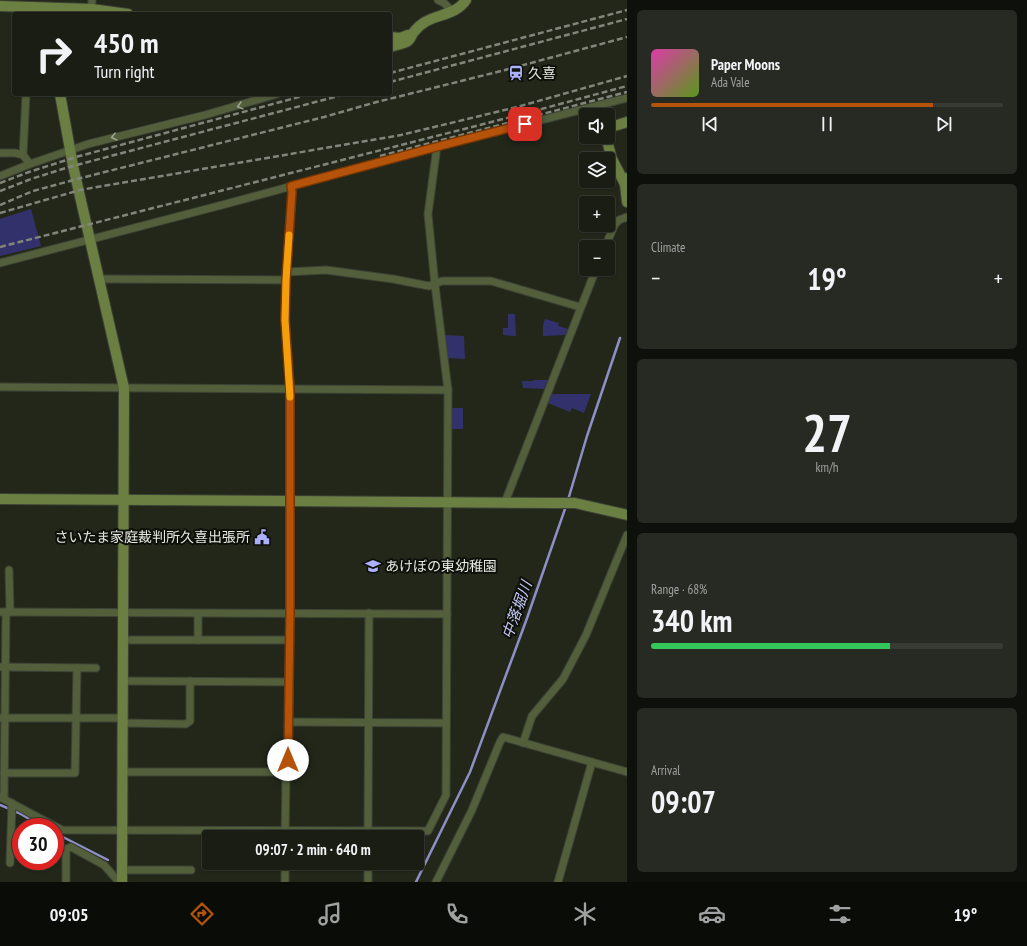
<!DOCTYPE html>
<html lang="en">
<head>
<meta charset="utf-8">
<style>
  :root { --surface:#1a1d14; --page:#272a22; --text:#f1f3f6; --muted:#9fa2a0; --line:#383b34; --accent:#b45309 }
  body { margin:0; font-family:"PT Sans Narrow","Noto Sans JP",sans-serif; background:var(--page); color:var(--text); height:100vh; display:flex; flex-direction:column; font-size:15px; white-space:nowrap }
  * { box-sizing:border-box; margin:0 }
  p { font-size:13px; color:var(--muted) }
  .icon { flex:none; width:22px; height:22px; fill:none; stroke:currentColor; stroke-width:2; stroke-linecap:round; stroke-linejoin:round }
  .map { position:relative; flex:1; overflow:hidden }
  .details { display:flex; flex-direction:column; gap:10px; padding:10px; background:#0e100b; width:400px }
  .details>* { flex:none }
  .guide { position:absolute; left:12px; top:12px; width:380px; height:84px; border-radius:4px; box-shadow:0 1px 3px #0004,0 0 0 1px var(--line); background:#1a1d14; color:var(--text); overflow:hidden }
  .tools { position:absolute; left:579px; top:108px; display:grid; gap:8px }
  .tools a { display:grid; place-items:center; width:36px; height:36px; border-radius:4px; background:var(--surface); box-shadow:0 1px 3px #0004,0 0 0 1px var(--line); font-size:20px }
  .speed { position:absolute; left:12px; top:818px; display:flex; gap:8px; font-size:20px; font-weight:700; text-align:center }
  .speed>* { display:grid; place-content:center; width:52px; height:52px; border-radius:50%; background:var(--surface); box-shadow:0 1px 3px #0004,0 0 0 1px var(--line); line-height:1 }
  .speed .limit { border:6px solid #d22; background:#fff; color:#111 }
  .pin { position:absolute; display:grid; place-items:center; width:34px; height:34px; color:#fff; margin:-17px; border-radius:8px; box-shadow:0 2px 6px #0006 }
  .me { position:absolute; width:44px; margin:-22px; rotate:0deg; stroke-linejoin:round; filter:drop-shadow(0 0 3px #0008) }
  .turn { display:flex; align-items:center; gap:14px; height:84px; padding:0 16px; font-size:18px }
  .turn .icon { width:52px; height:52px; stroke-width:2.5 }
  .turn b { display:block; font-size:28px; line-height:34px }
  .big { font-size:30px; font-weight:700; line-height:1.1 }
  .details .tile { flex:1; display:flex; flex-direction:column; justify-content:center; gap:6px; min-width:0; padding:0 14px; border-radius:6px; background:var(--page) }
  .details .dial { align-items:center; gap:0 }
  .dial b { font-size:52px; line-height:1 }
  .song { display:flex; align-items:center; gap:12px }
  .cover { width:48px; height:48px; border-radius:6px; background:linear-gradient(135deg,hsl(320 70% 55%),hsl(90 70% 35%)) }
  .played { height:4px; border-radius:2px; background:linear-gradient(90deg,var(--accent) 80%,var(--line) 80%) }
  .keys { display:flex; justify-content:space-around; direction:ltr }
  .heat { display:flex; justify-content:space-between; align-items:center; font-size:22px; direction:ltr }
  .charge { height:6px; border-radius:3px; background:linear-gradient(90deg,#34c759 68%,var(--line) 0) }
  .trip { position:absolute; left:202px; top:830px; width:222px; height:40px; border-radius:4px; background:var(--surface); box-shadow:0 1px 3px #0004,0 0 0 1px var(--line); font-weight:700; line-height:40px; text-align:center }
  .menu { display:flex; height:64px; justify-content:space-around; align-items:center; background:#0a0c08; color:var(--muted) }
  .menu .icon { width:28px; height:28px }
  .menu .on { color:var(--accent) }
  .menu b { font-size:18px; color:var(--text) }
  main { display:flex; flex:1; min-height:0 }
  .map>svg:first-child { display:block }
  .green { fill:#33316b }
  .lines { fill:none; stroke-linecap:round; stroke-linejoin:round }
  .stream { stroke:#8f8fc8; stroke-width:2.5 }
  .street-casing { stroke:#3d4236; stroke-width:9 }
  .secondary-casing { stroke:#3d4236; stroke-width:12 }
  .street { stroke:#525f3a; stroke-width:7 }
  .secondary { stroke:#6c7f43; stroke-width:10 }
  .rail { stroke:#81857b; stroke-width:2.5; stroke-dasharray:6 3; stroke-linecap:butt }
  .oneway { stroke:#9ca48e }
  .route-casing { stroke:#753606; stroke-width:10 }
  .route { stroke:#b45309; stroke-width:7 }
  .slow { stroke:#f59e0b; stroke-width:7 }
  .labels { text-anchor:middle; stroke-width:4; stroke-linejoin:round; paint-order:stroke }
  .poi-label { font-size:14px; fill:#e6e9e1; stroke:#0d0f09; text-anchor:start }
  .water-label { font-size:15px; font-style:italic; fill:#c6c9f7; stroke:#0d0f09 }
</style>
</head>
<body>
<main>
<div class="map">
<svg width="627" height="882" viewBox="0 0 627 882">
  <rect width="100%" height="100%" fill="#22271a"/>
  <!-- green -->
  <g class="green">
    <path d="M31,209L41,246L0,256V219Z"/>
    <path d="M508,314H515L516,336L503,335V328H508Z"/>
    <path d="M545,319L559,323L558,326L568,329L565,335L543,336V325Z"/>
    <path d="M444,335L464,336L465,359L447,358Z"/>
    <path d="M533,380H548L544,389L523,388L522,381H533Z"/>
    <path d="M551,394H591L584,413L572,408L570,412L548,403Z"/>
    <path d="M451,408H463V429H450Z"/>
  </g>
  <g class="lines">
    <!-- stream -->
    <g class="stream">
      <path d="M568,500L587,436L620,338"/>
      <path d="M0,805L19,813L43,827"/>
      <path d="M55,833L108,860"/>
      <path d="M416,882L470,772L526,621L566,506"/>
    </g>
    <!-- street casing -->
    <g class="street-casing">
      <g id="street">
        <path d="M438,0L444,3L452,11"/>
        <path d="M91,14L92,0"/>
        <path d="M0,153H15L23,155L30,164L88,144L205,115L277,94"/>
        <path d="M23,155L26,94"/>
        <path d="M0,176L30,164"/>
        <path d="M605,247L615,224L619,220L627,217"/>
        <path d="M0,263L222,205L436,147L627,98"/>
        <path d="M286,272L326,270L393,279L429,286L442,281H491L580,307"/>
        <path d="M100,279L286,280"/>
        <path d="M0,387L448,390"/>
        <path d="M505,502L596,269"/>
        <path d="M9,570L10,612"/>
        <path d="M0,612L447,614"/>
        <path d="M198,614V640"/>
        <path d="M123,640H290"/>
        <path d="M0,667L96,668"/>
        <path d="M123,681L289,682"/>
        <path d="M1,718H123"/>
        <path d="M289,722L446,723"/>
        <path d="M123,723L186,724L190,721V681"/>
        <path d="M523,743L532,716L563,679L586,635L627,535"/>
        <path d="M123,772H288"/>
        <path d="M4,773H75L77,668"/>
        <path d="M0,797L62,830L428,831L446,795L448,390L435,285L428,214L436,154V147"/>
        <path d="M4,799L6,612"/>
        <path d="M285,837L286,778L288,772L290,613V389L285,320L286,280L292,192L291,186"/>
        <path d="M368,837L369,613"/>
        <path d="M10,863L12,803"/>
        <path d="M122,870H191"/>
        <path d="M66,880V849L71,847L104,865L119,882"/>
        <path d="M285,882V863"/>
        <path d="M368,882V863"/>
        <path d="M436,882L472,810L500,742L503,737L627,772"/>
        <path d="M558,882L592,762"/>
      </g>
    </g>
    <!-- secondary casing -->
    <g class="secondary-casing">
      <g id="secondary">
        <path d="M0,6L91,9L128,14"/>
        <path d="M390,37L400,38L408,35"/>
        <path d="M390,47C396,45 403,44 408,41C411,39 411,36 413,33C416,29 420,25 425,22C438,14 456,15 466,0"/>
        <path d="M60,94L73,166L124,388L122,882"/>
        <path d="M608,128L627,122"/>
        <path d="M606,137L612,159L625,184"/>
        <path d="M627,178L625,184L627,202"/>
        <path d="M0,499L557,503H575L627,515"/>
      </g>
    </g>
    <!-- street -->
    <use href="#street" class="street"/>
    <!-- secondary -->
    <use href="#secondary" class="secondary"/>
    <!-- rail -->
    <g class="rail">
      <path d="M390,73L627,10"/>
      <path d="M390,82L627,19"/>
      <path d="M380,156L627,92"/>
      <path d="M0,183L29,172L76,157L310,94"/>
      <path d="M0,191L31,179L69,167L346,94"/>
      <path d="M0,205L33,191L81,178L324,117L373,103L505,70L627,37"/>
      <path d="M0,213L80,190L401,135L517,107L627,76"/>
      <path d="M0,247L519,115L627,86"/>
    </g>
  </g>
  <!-- one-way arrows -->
  <defs><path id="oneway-chevron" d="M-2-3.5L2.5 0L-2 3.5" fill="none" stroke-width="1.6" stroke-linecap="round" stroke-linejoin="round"/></defs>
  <g class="oneway">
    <use href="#oneway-chevron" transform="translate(240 106) rotate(165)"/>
    <use href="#oneway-chevron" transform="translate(114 137) rotate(166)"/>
  </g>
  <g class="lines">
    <!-- route casing -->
    <g class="route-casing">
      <path id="route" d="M288,760L290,613V389L285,320L286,280L292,192L291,186L436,147L525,124"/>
    </g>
    <!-- route -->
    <use href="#route" class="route"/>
    <!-- slow -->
    <path class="slow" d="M289,235L286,280L285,320L290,397"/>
  </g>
  <!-- icons -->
  <defs>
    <g id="station-bare" transform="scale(1.2)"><path d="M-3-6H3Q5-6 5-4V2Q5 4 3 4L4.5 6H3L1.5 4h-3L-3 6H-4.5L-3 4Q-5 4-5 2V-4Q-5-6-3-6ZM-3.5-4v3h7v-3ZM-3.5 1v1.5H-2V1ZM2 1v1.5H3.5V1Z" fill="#acaffb" stroke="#0d0f09" stroke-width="2.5" paint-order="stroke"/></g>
    <g id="civic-bare" transform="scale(1.2)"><path d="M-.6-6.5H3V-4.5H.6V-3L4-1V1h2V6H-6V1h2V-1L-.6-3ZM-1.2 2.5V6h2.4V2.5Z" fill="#acaffb" stroke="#0d0f09" stroke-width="2.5" paint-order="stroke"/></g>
    <g id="school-bare" transform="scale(1.2)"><path d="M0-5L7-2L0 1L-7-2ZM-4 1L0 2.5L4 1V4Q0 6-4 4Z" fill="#acaffb" stroke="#0d0f09" stroke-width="2.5" paint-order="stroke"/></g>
  </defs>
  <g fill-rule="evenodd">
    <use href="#station-bare" x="516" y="73"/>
    <use href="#civic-bare" x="262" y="537"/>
    <use href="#school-bare" x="373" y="566"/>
  </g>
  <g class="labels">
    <!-- poi labels -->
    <g class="poi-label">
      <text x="528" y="78">久喜</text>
      <text x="250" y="542" text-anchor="end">さいたま家庭裁判所久喜出張所</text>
      <text x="385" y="571">あけぼの東幼稚園</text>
    </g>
    <!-- water labels -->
    <g class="water-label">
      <text transform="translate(517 610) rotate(-70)" y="5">中落堀川</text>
    </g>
  </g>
</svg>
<div class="tools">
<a><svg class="icon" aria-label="sound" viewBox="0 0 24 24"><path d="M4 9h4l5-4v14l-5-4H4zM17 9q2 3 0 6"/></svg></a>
<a><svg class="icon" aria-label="layers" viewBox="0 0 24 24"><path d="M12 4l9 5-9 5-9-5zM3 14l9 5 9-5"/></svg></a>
<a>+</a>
<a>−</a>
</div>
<div class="speed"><div class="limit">30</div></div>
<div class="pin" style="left:525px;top:124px;background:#d93025"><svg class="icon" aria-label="arrive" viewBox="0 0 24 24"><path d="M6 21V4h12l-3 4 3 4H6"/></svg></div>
<svg class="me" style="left:288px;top:760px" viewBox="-20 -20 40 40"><circle r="19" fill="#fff"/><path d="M0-13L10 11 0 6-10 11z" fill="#b45309"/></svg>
<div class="trip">09:07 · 2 min · 640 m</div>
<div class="guide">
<div class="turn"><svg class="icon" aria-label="right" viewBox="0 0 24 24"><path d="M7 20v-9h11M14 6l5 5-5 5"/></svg><div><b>450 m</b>Turn right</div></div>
</div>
</div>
<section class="details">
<div class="tile">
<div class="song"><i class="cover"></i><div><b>Paper Moons</b><p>Ada Vale</p></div></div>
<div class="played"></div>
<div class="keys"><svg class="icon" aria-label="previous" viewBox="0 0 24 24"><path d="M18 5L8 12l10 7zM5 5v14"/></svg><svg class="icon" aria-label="pause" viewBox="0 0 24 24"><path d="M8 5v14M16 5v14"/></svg><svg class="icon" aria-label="next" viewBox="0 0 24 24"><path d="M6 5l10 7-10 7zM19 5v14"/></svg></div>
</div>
<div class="tile"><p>Climate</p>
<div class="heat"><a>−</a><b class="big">19°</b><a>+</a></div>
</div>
<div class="tile dial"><b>27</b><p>km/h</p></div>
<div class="tile"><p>Range · 68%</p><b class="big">340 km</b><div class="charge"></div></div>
<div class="tile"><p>Arrival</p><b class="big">09:07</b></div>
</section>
</main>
<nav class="menu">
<b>09:05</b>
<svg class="icon on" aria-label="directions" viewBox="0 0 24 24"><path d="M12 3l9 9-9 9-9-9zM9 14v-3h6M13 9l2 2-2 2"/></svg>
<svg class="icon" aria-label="music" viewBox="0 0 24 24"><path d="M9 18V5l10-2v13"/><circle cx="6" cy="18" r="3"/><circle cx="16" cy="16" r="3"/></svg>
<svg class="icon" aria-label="phone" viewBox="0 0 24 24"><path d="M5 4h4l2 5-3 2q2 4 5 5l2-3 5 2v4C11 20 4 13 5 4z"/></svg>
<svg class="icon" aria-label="climate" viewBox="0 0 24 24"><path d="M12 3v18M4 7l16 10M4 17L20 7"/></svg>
<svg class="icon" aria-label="car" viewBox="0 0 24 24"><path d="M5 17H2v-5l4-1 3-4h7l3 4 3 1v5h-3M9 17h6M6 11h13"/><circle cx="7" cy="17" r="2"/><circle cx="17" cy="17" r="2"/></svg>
<svg class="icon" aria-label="filters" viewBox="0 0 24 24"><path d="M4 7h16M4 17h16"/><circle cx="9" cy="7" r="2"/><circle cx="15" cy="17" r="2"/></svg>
<b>19°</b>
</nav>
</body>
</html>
